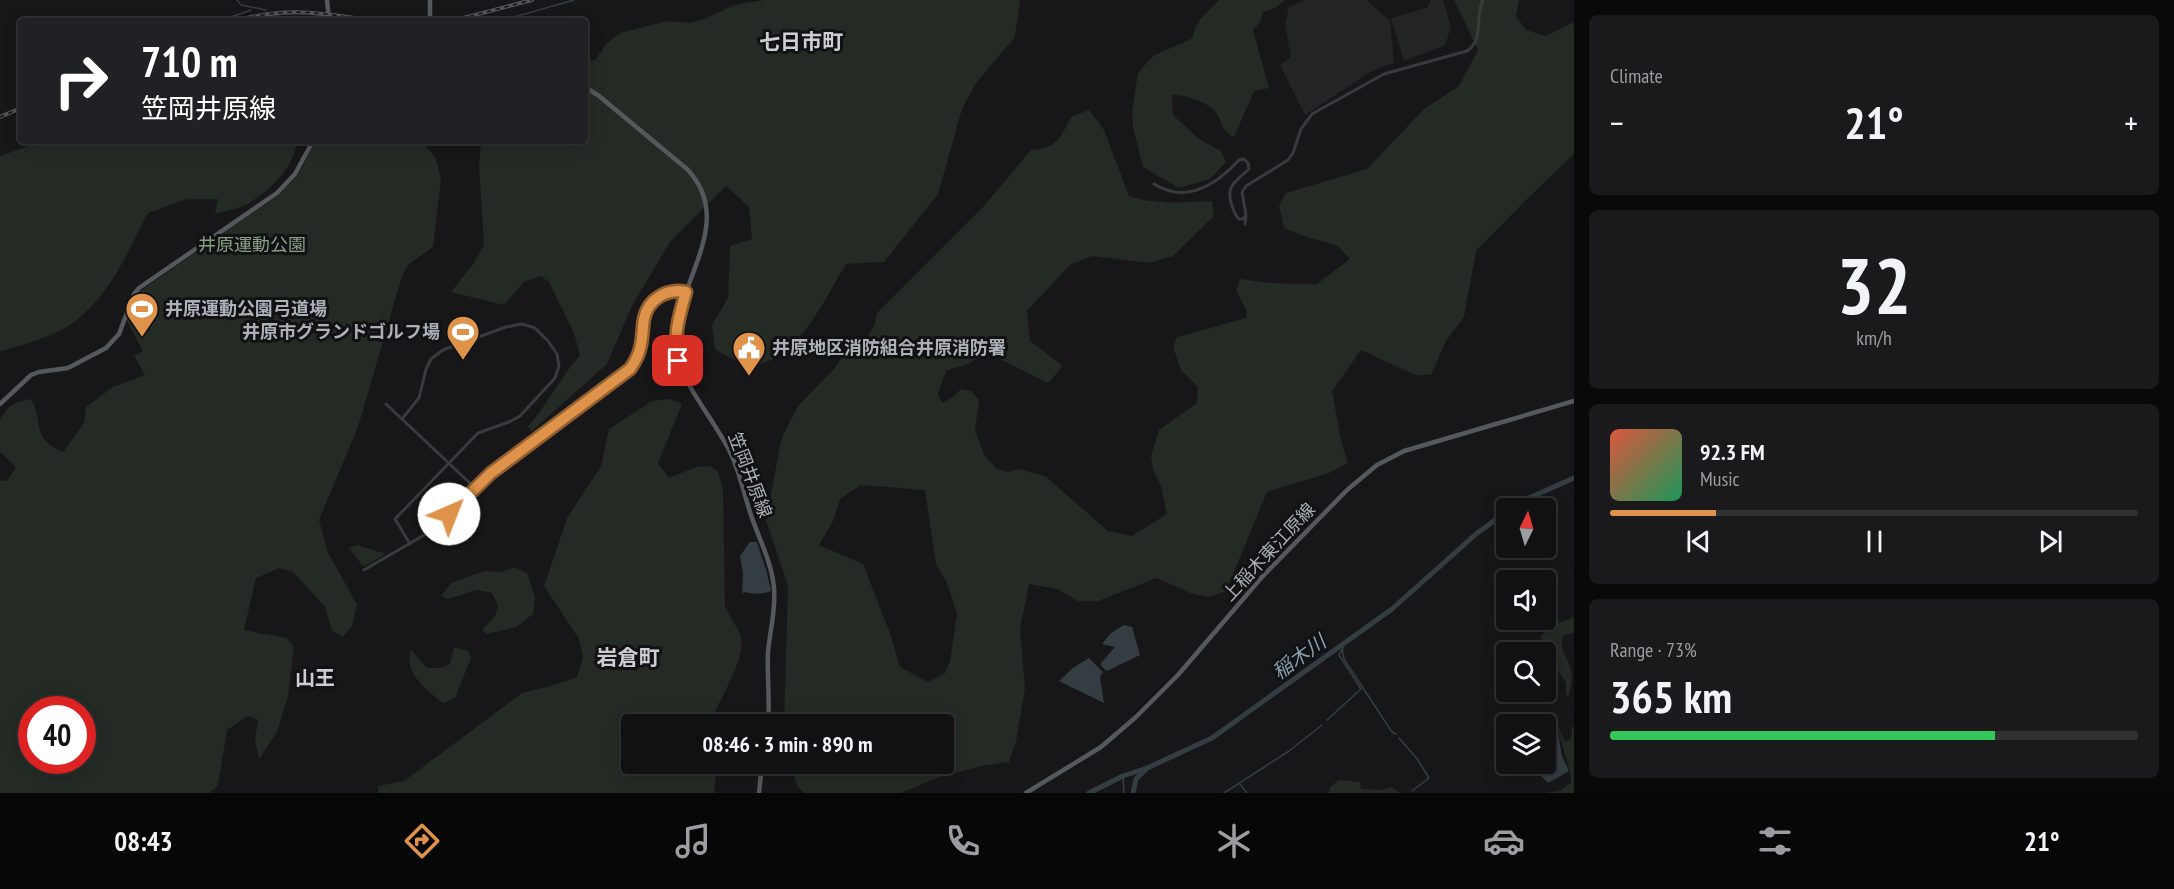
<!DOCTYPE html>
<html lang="en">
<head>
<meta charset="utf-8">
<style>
  :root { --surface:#111113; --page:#1a1a1c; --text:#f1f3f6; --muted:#9c9da0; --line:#303133; --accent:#de924a }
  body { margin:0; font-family:"PT Sans Narrow","Noto Sans JP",sans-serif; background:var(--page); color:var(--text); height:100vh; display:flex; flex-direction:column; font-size:22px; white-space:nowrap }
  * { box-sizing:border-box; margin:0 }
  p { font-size:20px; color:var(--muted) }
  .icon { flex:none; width:33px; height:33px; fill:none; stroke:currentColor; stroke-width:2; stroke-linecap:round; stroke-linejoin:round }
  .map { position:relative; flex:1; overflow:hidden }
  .details { display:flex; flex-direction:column; gap:15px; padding:15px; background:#09090a; width:600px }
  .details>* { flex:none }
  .top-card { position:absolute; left:18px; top:18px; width:570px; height:126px; border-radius:6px; box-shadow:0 3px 15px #0003,0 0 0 2px var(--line); background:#202124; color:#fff; overflow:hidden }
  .needle { width:39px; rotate:5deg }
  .tools { position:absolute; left:1496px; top:498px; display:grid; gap:12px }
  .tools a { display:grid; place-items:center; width:60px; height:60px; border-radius:6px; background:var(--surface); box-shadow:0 3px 15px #0003,0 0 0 2px var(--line); font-size:30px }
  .speed { position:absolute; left:18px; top:696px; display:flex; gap:12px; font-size:30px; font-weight:700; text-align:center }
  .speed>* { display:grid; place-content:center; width:78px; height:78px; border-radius:50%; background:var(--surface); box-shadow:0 3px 15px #0003,0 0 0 2px var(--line); line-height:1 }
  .speed .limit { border:9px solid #d22; background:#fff; color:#111 }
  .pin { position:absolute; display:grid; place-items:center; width:51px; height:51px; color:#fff; margin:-26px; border-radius:12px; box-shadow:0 3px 9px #0006 }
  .me { position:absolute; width:66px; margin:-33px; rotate:44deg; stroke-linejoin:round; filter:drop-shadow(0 0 4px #0008) }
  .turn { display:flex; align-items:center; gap:21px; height:126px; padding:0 24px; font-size:27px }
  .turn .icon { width:78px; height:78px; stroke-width:2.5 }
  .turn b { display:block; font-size:42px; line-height:51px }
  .big { font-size:45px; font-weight:600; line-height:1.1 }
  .details .tile { flex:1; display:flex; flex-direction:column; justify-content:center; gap:9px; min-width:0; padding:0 21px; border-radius:9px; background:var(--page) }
  .details .dial { align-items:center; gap:0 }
  .dial b { font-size:78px; line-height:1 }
  .song { display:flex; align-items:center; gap:18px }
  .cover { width:72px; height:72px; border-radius:9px; background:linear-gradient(135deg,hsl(10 70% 55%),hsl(150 70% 35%)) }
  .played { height:6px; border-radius:3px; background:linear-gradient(90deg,var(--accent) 20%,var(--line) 20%) }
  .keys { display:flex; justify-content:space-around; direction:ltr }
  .heat { display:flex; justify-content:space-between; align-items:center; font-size:33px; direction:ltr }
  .charge { height:9px; border-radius:4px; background:linear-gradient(90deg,#34c759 73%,var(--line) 0) }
  .trip { position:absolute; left:621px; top:714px; width:333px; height:60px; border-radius:6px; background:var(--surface); box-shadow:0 3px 15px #0003,0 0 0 2px var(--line); font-weight:600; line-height:60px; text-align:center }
  .dock { display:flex; height:96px; justify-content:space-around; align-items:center; background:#070708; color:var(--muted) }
  .dock .icon { width:42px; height:42px }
  .dock .current { color:var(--accent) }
  .dock b { font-size:27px; color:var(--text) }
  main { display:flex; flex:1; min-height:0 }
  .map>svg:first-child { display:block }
  .built { fill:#232426 }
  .green { fill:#242a24; fill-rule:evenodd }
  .water { fill:#343e42 }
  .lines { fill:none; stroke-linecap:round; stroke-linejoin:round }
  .stream { stroke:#343e42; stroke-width:1.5 }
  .river { stroke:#343e42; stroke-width:5 }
  .minor { stroke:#393a3d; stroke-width:3 }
  .major { stroke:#55585c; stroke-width:4.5 }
  .rail-casing { stroke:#525458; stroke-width:4 }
  .rail { stroke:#121214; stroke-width:1.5; stroke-dasharray:4.5; stroke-linecap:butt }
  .route-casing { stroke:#905f30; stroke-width:15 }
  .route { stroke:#de924a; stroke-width:10 }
  .labels { text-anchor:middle; stroke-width:6; stroke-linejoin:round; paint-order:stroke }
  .park-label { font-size:18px; fill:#87a084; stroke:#121214 }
  .poi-label { font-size:18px; font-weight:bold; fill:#abb1b7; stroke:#121214; text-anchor:start }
  .street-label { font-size:18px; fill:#abb1b7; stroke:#121214 }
  .water-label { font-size:20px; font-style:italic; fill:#86a2ae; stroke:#121214 }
  .neighbourhood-label { font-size:20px; font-weight:bold; fill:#cbcfd4; stroke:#121214 }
  .quarter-label { font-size:21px; font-weight:bold; fill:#cbcfd4; stroke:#121214 }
</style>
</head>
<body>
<main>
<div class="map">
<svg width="1574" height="793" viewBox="0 0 1574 793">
  <rect width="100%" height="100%" fill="#171719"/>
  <!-- built -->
  <g class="built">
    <path d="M1304,0H1366L1390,21L1394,62L1370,72L1305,115L1280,65L1291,57L1285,25L1289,7Z"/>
    <path d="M1431,0H1443L1451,27L1445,45L1404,61L1391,18L1427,8Z"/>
  </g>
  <!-- green -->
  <g class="green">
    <path d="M763,0H1020L1015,37L976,83L962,109L938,194L884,262L846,264C827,295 798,359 758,364C742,366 728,357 715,349L712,325L728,298L730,246L752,239L749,207L726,186L670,242L632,306L607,364L532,431L528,427C547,404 561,377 580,355L574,333L549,282L541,276L524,282L504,305L451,292L473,264L484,245L479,165L481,141H585V61L595,60L607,43L620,33L668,21L688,23L705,19L734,5Z"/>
    <path d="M1219,0H1285L1275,8L1263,12L1260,22L1253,30L1269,88L1254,91L1234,137C1220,130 1223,120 1214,110C1204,101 1185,95 1172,95L1173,115L1199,139L1221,151L1226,162L1210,179L1179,188L1143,167L1133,128L1132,112L1138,73L1153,56L1193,38C1194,20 1209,12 1219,0Z"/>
    <path d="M1454,0H1519L1516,16L1526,30L1546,36L1574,22V154L1527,199L1476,251L1464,317L1446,341L1431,375H1415L1361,350L1332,391L1341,440L1348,463L1329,473L1267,492L1226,591L1208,597L1190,593L1157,578L1098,601H1078L1057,589L1029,584L1020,629L1025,688L1016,742L1009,762L981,766L940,777L901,793H804L797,786L790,764H944V724H784L788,586L766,520L780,446L783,435L798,406L834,369L847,350L863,345L874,326L877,313L982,208L1031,150C1058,148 1060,138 1071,117L1089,110L1104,130L1129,196C1156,205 1184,202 1212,201L1214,216L1173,256L1149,263L1092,256L1070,265L1027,311L1030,341L1063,366L1048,383L988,353L968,364L946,371L938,394L942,403L954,396L961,389L971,391L979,400L975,431L985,456L997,469L1008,472L1019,469L1045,476L1108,531L1132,536L1167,514L1161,487L1153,470L1151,456L1159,430L1197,403L1198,387L1181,370L1173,347L1177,337L1246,318L1247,311L1236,291L1240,279L1271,283L1317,284L1350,259L1338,246L1304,236L1284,228L1279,206L1286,193L1367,169L1424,109L1459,86L1478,50ZM861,485L925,490L936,564L947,583L957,614L950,661L945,673L928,682L900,667L891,636L863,564L819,545L833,521L840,499Z"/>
    <path d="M43,141H297C294,168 270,190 248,204C239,209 226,211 215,214L218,199H187L148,213C128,251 110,296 74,322C57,335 22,346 1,351L0,355V156Z"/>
    <path d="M316,141H373L371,146L376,141H422L436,159L441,179L433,247L409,264L402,276L358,427L319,520L328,553L357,604L352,626L343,637L332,631L325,607L293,572L279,568L256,578L244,630L286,638L294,646L288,696L277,732L259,759L255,740L258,720L248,716L227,730L218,786L209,793H0V480L7,481L16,467L0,452V420C9,404 13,403 31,399C45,423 29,437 63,452L84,423L86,407L113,387L145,375L134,356L143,351L126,319L137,293L277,196L298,175ZM32,710H82V760H32Z"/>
    <path d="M670,399L682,404L658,463L669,478L696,467L710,466L718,472L723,489L725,607C729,616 739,629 741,637C745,658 724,692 715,712L688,724H632V764H717L714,793H378V786L404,781L522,693L551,686L577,677L583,657L579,639L544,586L567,518L601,466L609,429L652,401Z"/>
    <path d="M357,545L386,554L365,566L362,565L349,548Z"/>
    <path d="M514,567L527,573L535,597L533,614L516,627L487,634L482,630L495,616L498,605L492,593L477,590L448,599L441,596L451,583L484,571L502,572Z"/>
    <path d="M1574,617V633L1564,635C1557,650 1569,657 1571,671C1573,679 1570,688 1569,695H1566V683L1555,665L1545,655V652H1543L1541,636L1553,625Z"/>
    <path d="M454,647L468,651L471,658L455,698L443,703C427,691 403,672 411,650L427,668H440L450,664Z"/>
    <path d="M1574,726V793H1542L1559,791L1571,783V775L1557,728L1558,727L1565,741H1568L1571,737L1572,727Z"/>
    <path d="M1339,780L1360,782L1361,789L1382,790L1391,787L1400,793H1328L1330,787Z"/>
  </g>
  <!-- water -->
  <g class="water">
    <path d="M750,542H757L767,573L771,591C761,595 753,594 744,592L742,594L743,573L740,556Z"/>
    <path d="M1124,625L1132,627L1140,655L1107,671L1101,666V663L1115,647L1102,644L1111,633Z"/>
    <path d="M1089,658L1103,672L1100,677L1104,703L1059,681L1073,668Z"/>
    <path d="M1557,727L1562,756L1569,771L1548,783L1530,764H1545V731Z"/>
  </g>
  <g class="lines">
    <!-- stream -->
    <g class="stream">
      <path d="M237,0L241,5L266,10"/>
      <path d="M274,14L287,21"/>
      <path d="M225,19L251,10"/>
      <path d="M493,19L494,21"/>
      <path d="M220,21L222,20"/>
      <path d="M500,21L574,0"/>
      <path d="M1342,648L1344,659L1392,732L1396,734"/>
      <path d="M1327,720L1361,689L1339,655L1346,642"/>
      <path d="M1399,738L1418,760L1429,778L1412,791"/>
      <path d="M1123,776L1124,793"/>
      <path d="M1240,784L1247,793"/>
      <path d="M1224,793L1289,751L1322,725"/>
    </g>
    <!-- river -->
    <g class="river">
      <path d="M1512,508L1531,497L1574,478"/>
      <path d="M1089,793L1123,776L1147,768L1212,738L1392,609L1476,534L1506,512"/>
      <path d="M1133,793L1136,779L1146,769"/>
    </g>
    <!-- minor -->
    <g class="minor">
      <path d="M1154,184C1186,204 1216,185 1239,160L1244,159L1248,163L1249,169C1235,182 1225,186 1232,206C1234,212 1235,215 1239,219H1243L1246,215L1242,192L1246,186L1288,160L1293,153L1301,129L1312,114L1384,74L1467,51C1485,39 1474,17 1483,0"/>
      <path d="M1245,224L1246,217"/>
      <path d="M386,404L474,487"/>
      <path d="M402,419L419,398L426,369L431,359L443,350L506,327L522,324L535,328L548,341L557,354L559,366L555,378L520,416L509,422L478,433L395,519L410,544"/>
      <path d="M364,570L431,531L491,473L630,369C635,362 639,356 641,348C643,339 642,329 644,319C648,299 667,288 686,292"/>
    </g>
    <!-- major -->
    <g class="major">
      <path d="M327,0L329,21"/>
      <path d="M430,0V21"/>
      <path d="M585,87L599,96L687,169C740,225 669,288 676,350C679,381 717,423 731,454C740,473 744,494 751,515C759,539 772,563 774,588C776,610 770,630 768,652C767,676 770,700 768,724"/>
      <path d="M0,404L31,375L39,372L68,368L106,348L119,334L134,294L139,288L277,193L295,174L313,141"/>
      <path d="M759,793L762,764"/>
      <path d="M1026,793L1101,747L1136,717L1178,675L1262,577L1347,490L1377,465L1404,451L1574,401"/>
    </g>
    <!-- rail casing -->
    <g class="rail-casing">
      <g id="rail">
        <path d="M234,21C291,6 319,13 375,21"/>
        <path d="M452,21L532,0"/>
        <path d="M0,117L21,108"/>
      </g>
    </g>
    <!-- rail -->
    <use href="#rail" class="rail"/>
  </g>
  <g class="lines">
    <!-- route casing -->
    <g class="route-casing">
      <path id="route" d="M449,514L491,473L630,369C634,363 637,359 639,352C643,342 642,330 644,319C648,299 667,288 686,292C679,316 673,336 678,361"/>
    </g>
    <!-- route -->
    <use href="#route" class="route"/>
  </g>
  <!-- icons -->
  <defs>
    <g id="stadium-pin" transform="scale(1.725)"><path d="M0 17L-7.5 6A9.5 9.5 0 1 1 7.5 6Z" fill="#de924a" stroke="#121214"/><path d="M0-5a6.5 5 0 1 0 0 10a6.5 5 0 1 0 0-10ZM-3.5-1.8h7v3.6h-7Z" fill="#fff"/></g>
    <g id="civic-pin" transform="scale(1.725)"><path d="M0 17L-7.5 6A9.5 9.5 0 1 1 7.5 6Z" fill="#de924a" stroke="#121214"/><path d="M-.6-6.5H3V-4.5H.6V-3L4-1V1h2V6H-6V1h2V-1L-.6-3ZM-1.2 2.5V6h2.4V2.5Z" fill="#fff"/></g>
  </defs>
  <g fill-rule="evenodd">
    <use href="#stadium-pin" x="142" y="309"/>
    <use href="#stadium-pin" x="463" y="332"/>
    <use href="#civic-pin" x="749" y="348"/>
  </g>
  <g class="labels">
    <!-- park labels -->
    <g class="park-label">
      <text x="252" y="251">井原運動公園</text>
    </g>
    <!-- poi labels -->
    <g class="poi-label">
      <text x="165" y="315">井原運動公園弓道場</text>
      <text x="440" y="338" text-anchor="end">井原市グランドゴルフ場</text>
      <text x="772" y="354">井原地区消防組合井原消防署</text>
    </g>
    <!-- street labels -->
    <g class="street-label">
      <text transform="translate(750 475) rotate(69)" y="6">笠岡井原線</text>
      <text transform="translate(1269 552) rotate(-47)" y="6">上稲木東江原線</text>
    </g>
    <!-- water labels -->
    <g class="water-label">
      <text transform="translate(1299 657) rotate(-36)" y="7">稲木川</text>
    </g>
    <!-- neighbourhood labels -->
    <g class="neighbourhood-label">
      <text x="315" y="685">山王</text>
    </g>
    <!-- quarter labels -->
    <g class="quarter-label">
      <text x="801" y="49">七日市町</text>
      <text x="628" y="665">岩倉町</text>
    </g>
  </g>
</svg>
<div class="tools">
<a><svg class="needle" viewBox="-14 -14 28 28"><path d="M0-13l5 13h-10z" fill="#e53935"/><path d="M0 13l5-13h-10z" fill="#9c9da0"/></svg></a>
<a><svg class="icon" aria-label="sound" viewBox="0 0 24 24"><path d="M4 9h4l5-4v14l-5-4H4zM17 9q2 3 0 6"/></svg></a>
<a><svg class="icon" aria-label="search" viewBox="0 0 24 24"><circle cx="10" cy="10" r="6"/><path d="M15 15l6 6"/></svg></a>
<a><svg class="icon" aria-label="layers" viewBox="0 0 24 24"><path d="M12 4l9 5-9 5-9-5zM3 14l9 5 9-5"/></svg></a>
</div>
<div class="speed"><div class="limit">40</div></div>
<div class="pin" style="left:678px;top:361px;background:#d93025"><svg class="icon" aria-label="arrive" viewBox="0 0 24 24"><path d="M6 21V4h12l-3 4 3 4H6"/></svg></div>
<svg class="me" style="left:449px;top:514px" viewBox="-20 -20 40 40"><circle r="19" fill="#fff"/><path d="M0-13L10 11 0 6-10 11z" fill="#de924a"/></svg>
<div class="trip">08:46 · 3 min · 890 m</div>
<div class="top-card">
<div class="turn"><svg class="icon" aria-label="right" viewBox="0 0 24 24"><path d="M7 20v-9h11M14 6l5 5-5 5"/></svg><div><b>710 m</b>笠岡井原線</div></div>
</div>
</div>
<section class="details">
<div class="tile"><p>Climate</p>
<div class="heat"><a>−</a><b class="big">21°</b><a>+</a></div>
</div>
<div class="tile dial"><b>32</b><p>km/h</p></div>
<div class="tile">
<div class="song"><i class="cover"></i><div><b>92.3 FM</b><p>Music</p></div></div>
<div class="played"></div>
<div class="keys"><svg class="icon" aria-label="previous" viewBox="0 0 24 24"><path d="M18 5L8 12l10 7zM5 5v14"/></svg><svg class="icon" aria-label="pause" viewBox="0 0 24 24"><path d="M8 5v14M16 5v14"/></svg><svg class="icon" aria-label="next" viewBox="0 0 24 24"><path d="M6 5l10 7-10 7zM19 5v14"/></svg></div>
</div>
<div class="tile"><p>Range · 73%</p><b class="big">365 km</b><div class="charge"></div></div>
</section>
</main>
<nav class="dock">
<b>08:43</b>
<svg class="icon current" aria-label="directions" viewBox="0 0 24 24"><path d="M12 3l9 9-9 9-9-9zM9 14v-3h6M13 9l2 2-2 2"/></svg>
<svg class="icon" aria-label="music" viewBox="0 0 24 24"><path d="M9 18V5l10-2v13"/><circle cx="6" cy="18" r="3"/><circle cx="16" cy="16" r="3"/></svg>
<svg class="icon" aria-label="phone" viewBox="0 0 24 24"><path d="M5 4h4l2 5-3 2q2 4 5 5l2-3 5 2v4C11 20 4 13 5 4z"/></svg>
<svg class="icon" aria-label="climate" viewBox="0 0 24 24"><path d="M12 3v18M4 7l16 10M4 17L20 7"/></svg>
<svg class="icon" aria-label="car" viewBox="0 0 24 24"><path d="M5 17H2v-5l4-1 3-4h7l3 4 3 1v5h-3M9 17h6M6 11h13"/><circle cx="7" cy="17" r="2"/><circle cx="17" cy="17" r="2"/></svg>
<svg class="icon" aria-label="filters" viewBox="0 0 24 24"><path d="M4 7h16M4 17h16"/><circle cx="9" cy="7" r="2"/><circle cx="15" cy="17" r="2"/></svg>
<b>21°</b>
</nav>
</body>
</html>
